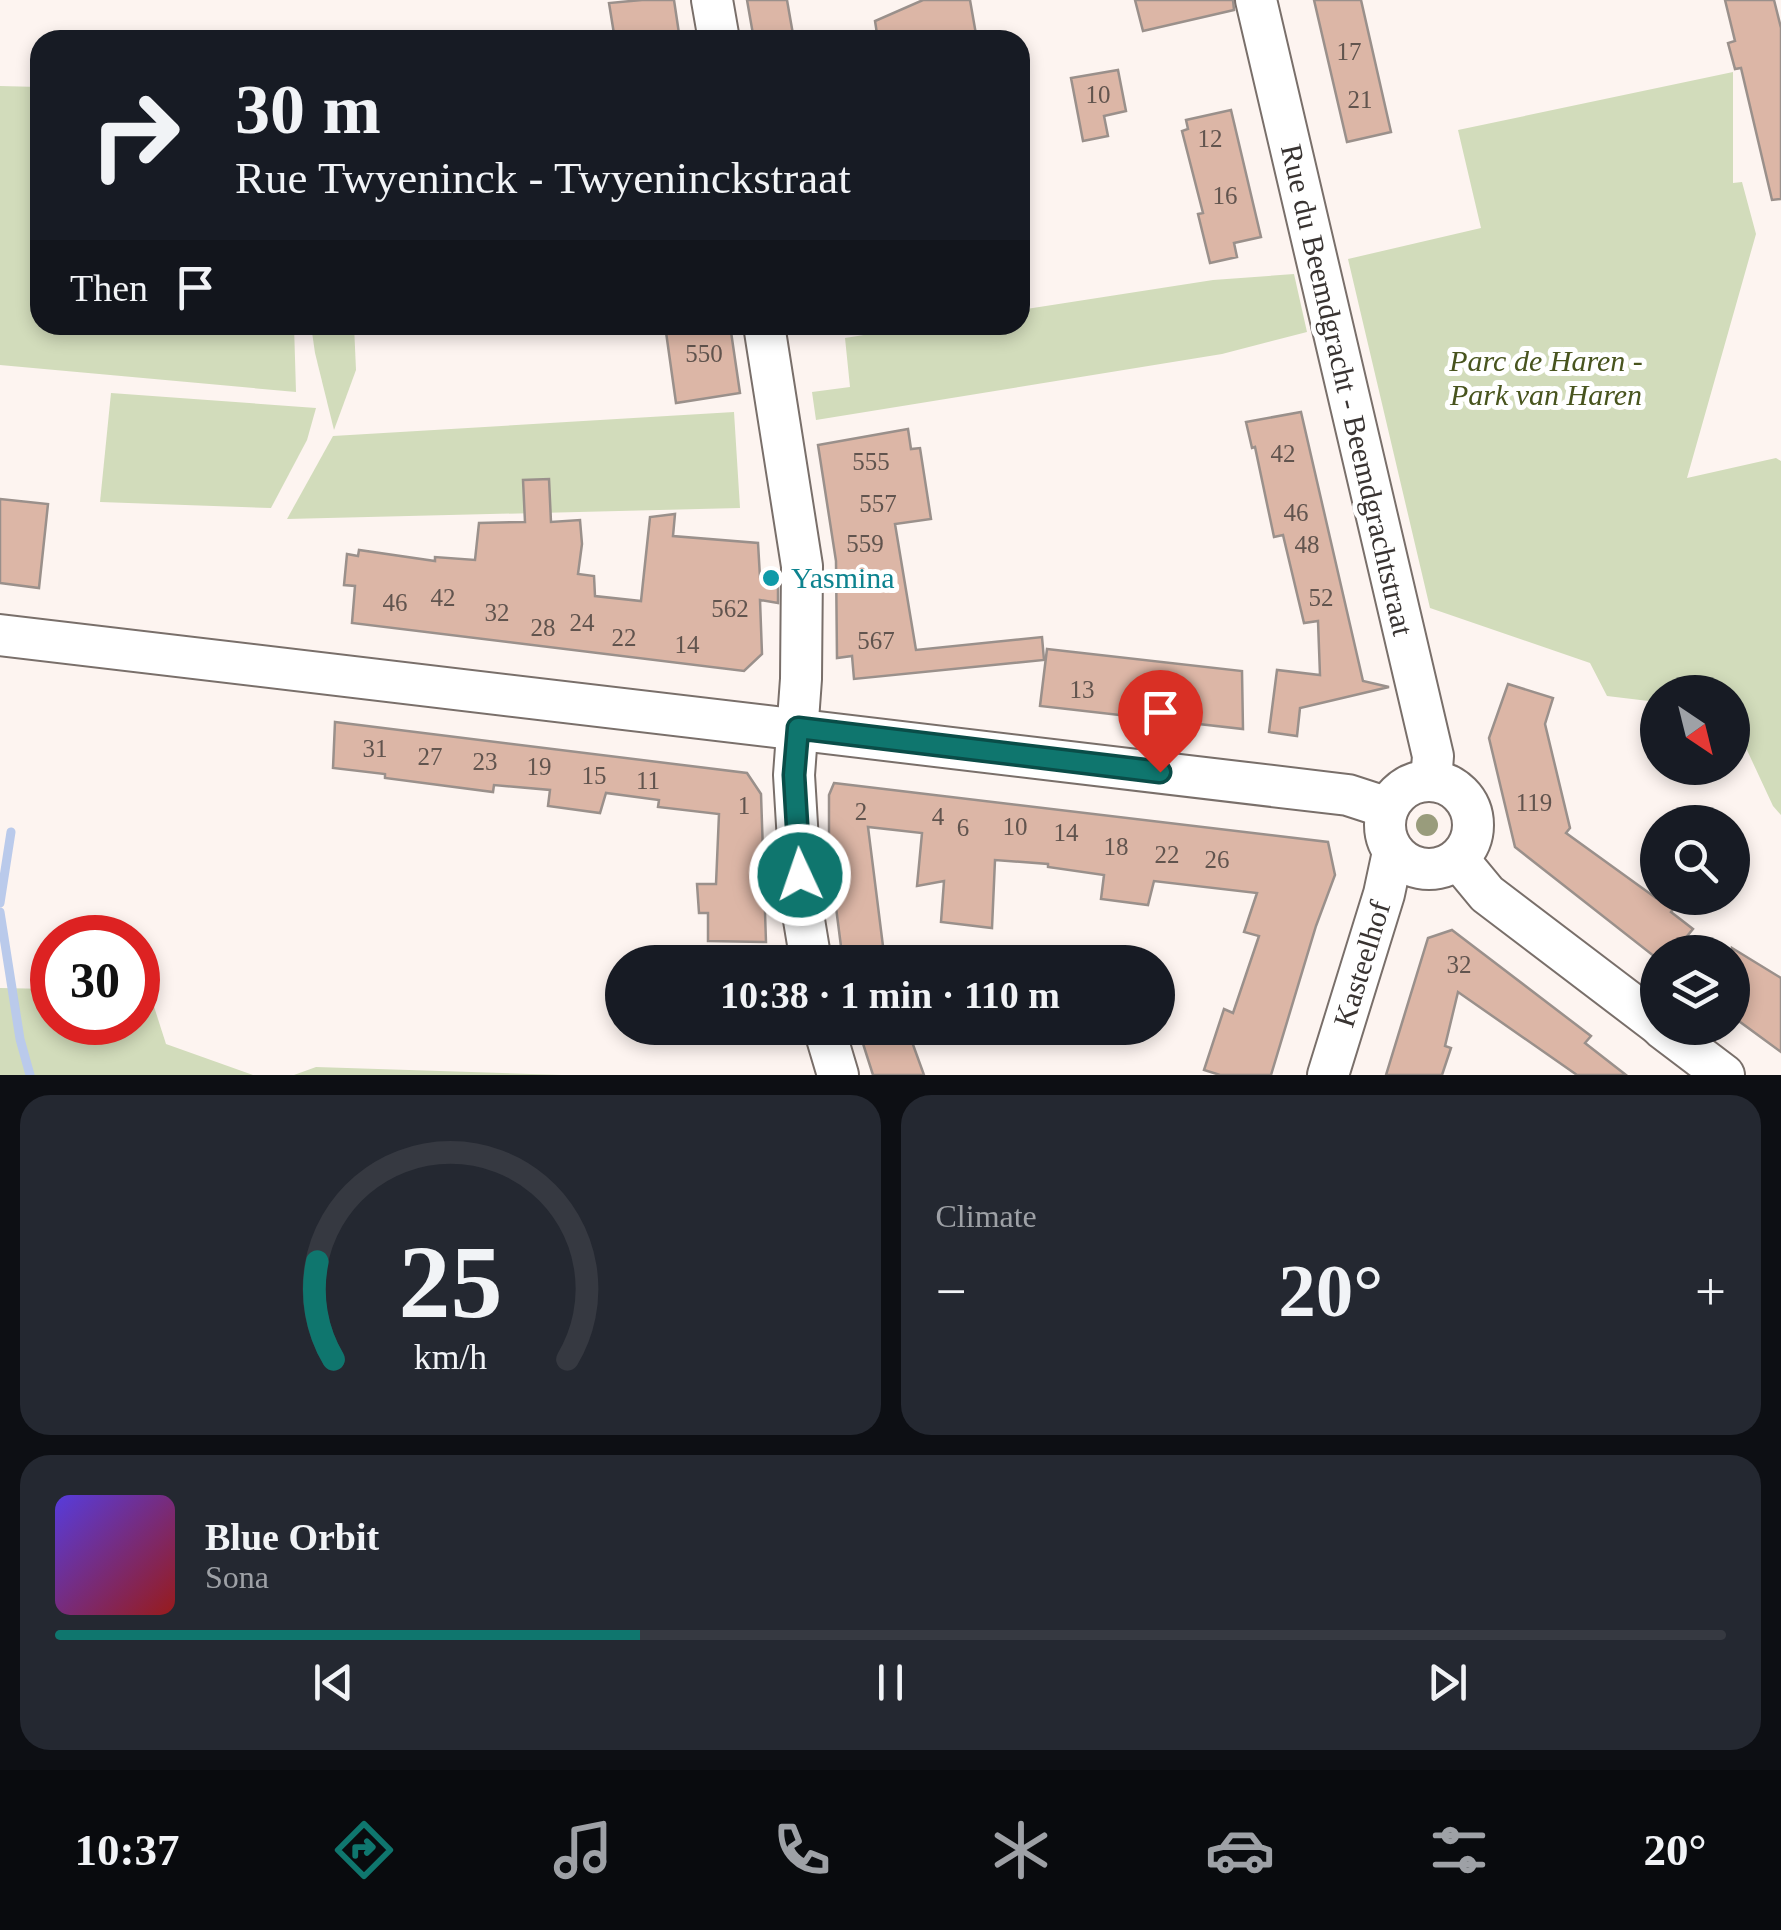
<!DOCTYPE html>
<html lang="en">
<head>
<meta charset="utf-8">
<style>
  :root { --surface:#171b24; --page:#242831; --text:#f1f3f6; --muted:#9ea1a6; --line:#363941; --accent:#0f766e }
  body { margin:0; font-family:"Times New Roman",serif; background:var(--page); color:var(--text); height:100vh; display:flex; flex-direction:column; font-size:38px; white-space:nowrap }
  * { box-sizing:border-box; margin:0 }
  p { font-size:32px; color:var(--muted) }
  .icon { flex:none; width:55px; height:55px; fill:none; stroke:currentColor; stroke-width:2; stroke-linecap:round; stroke-linejoin:round }
  .map { position:relative; height:1075px; overflow:hidden }
  .details { display:flex; flex-direction:column; gap:20px; padding:20px; background:#0d0f14; flex:1 }
  .details>* { flex:none }
  .hud { position:absolute; left:30px; top:30px; width:1000px; height:305px; border-radius:30px; box-shadow:0 5px 15px #0003; background:#171b24; color:var(--text); overflow:hidden }
  .needle { width:65px; rotate:145deg }
  .tools { position:absolute; left:1640px; top:675px; display:grid; gap:20px }
  .tools a { display:grid; place-items:center; width:110px; height:110px; border-radius:50%; background:var(--surface); box-shadow:0 5px 15px #0003; font-size:50px }
  .speed { position:absolute; left:30px; top:915px; display:flex; gap:20px; font-size:50px; font-weight:700; text-align:center }
  .speed>* { display:grid; place-content:center; width:130px; height:130px; border-radius:50%; background:var(--surface); box-shadow:0 5px 15px #0003; line-height:1 }
  .speed .limit { border:15px solid #d22; background:#fff; color:#111 }
  .pin { position:absolute; display:grid; place-items:center; width:85px; height:85px; color:#fff; margin:-102px -42px; border-radius:50% 50% 50% 0; rotate:-45deg; box-shadow:0 0 10px #0007 }
  .pin .icon { rotate:45deg }
  .me { position:absolute; width:110px; margin:-55px; rotate:357deg; stroke-linejoin:round; filter:drop-shadow(0 0 8px #0008) }
  .turn { display:flex; align-items:center; gap:35px; height:210px; padding:0 40px; font-size:45px }
  .turn .icon { width:130px; height:130px; stroke-width:2.5 }
  .turn b { display:block; font-size:70px; line-height:85px }
  .then { display:flex; align-items:center; height:95px; padding:0 40px; background:#0003; gap:20px; font-size:38px }
  .big { font-size:75px; font-weight:700; line-height:1.1 }
  .details .card { flex:1; display:flex; flex-direction:column; justify-content:center; gap:15px; min-width:0; padding:0 35px; border-radius:30px; background:var(--page) }
  .details .dial { align-items:center; gap:0 }
  .dial svg { height:260px; overflow:visible; fill:none; stroke:var(--line); stroke-width:7; stroke-linecap:round; text-anchor:middle }
  .dial text { fill:var(--text); stroke:none }
  .song { display:flex; align-items:center; gap:30px }
  .cover { width:120px; height:120px; border-radius:15px; background:linear-gradient(135deg,hsl(250 70% 55%),hsl(0 70% 35%)) }
  .played { height:10px; border-radius:5px; background:linear-gradient(90deg,var(--accent) 35%,var(--line) 35%) }
  .keys { display:flex; justify-content:space-around; direction:ltr }
  .heat { display:flex; justify-content:space-between; align-items:center; font-size:55px; direction:ltr }
  .details .tiles { flex:1; display:grid; gap:20px; grid-template-columns:1fr 1fr }
  .card:last-child { grid-column:span 2 }
  .trip { position:absolute; left:605px; top:945px; width:570px; height:100px; border-radius:50px; background:var(--surface); box-shadow:0 5px 15px #0003; font-weight:700; line-height:100px; text-align:center }
  .tab-bar { display:flex; height:160px; justify-content:space-around; align-items:center; background:#090b0e; color:var(--muted) }
  .tab-bar .icon { width:70px; height:70px }
  .tab-bar .on { color:var(--accent) }
  .tab-bar b { font-size:45px; color:var(--text) }
  .map>svg:first-child { display:block }
  .green { fill:#d2dcbb }
  .lines { fill:none; stroke-linecap:round; stroke-linejoin:round }
  .stream { stroke:#bacaeb; stroke-width:9 }
  .building { fill:#dcb6a6; stroke:#9a908b; stroke-width:2.5 }
  .minor-casing { stroke:#796f6a; stroke-width:44 }
  .minor { stroke:#fff; stroke-width:40 }
  .tree { fill:#999c7c }
  .route-casing { stroke:#0a4d48; stroke-width:25 }
  .route { stroke:#0f766e; stroke-width:18 }
  .culture-dot { fill:#0f9aa8; stroke:#fff; stroke-width:4 }
  .labels { text-anchor:middle; stroke-width:10; stroke-linejoin:round; paint-order:stroke }
  .number-label { font-size:25px; fill:#61544e }
  .park-label { font-size:30px; font-style:italic; fill:#48541e; stroke:#fff }
  .street-label { font-size:30px; fill:#383331; stroke:#fff }
  .culture-label { font-size:30px; fill:#0d838f; stroke:#fff; text-anchor:start }
</style>
</head>
<body>
<div class="map">
<svg width="1781" height="1075" viewBox="0 0 1781 1075">
  <rect width="100%" height="100%" fill="#fdf4f0"/>
  <!-- green -->
  <g class="green">
    <path d="M1733,72V183L1742,182L1756,234L1687,478L1776,458L1781,461V815L1773,806L1733,720L1732,692H1658L1657,702L1607,696L1590,663L1430,608L1348,259L1481,228L1458,130Z"/>
    <path d="M0,86L40,87V325H294L296,392L0,365Z"/>
    <path d="M1294,274L1307,332L1222,354L816,420L812,392L850,387L845,338L926,325H1020V310L1213,280Z"/>
    <path d="M311,325H354L356,370L334,430L315,353Z"/>
    <path d="M111,393L316,408L307,440L271,508L100,502Z"/>
    <path d="M734,412L740,508L287,519L333,436Z"/>
    <path d="M0,988L52,989V1022H138V990L149,991L166,1044L253,1075H0Z"/>
    <path d="M316,1067L562,1075H294Z"/>
  </g>
  <g class="lines">
    <!-- stream -->
    <g class="stream">
      <path d="M0,903L11,832"/>
      <path d="M0,912L20,1039L30,1075"/>
    </g>
  </g>
  <!-- building -->
  <g class="building">
    <path d="M642,0H674L680,40H615L609,3Z"/>
    <path d="M747,0H787L794,40H754Z"/>
    <path d="M923,0H970L977,40H878L875,21Z"/>
    <path d="M1135,0H1233L1234,10L1143,31Z"/>
    <path d="M1314,0H1361L1391,132L1347,142Z"/>
    <path d="M1725,0H1774L1781,28V199L1772,200L1741,68L1735,69L1728,43L1735,41Z"/>
    <path d="M1118,70L1126,111L1104,116L1108,136L1083,141L1071,78Z"/>
    <path d="M1231,110L1261,237L1234,243L1237,257L1210,263L1198,214L1203,213L1182,131L1188,129L1186,120Z"/>
    <path d="M665,325H730L740,393L676,403Z"/>
    <path d="M1301,412L1363,681L1389,687L1300,708L1297,736L1269,732L1277,670L1320,675L1318,621L1304,623L1283,535L1274,537L1255,447L1252,448L1246,422Z"/>
    <path d="M908,429L911,449L920,448L931,519L895,524L916,650L1042,637L1044,660L854,679L852,656L837,658L836,561L818,445Z"/>
    <path d="M549,479L551,522L580,520L582,544L578,574L594,576L595,596L641,601L650,517L675,514L673,536L758,543L760,577L778,579V603L760,600L762,654L744,671L352,623L355,586L344,585L347,554L358,556L359,550L435,561V557L475,560L479,523L525,522L523,480Z"/>
    <path d="M0,499L48,504L39,588L0,583Z"/>
    <path d="M1047,649L1242,671L1243,729L1040,706Z"/>
    <path d="M1508,684L1553,698L1545,724L1570,828L1566,833L1656,898H1682L1671,912L1693,929L1683,941L1684,951L1658,952L1655,957L1515,847L1489,738Z"/>
    <path d="M335,722L747,773L761,794L766,942L708,941V913H699L697,884H716L719,814L658,807L659,800L606,793L600,813L548,806L550,790L494,785L493,792L385,778V774L333,768Z"/>
    <path d="M834,783L1328,842L1335,875L1316,926L1271,1075H1220L1204,1070L1224,1009L1233,1013L1259,936L1244,932L1257,893L1154,881L1148,905L1101,899L1104,875L1048,867V864L995,860L992,928L941,922L944,881L917,886L922,833L868,827L885,962H843L829,853V795Z"/>
    <path d="M1452,930L1591,1036L1585,1043L1626,1075H1577L1458,992L1445,1046L1451,1048L1442,1075H1386L1428,938Z"/>
    <path d="M1732,948L1781,978V1052L1732,1016Z"/>
    <path d="M858,1028H907L924,1075H873Z"/>
  </g>
  <g class="lines">
    <!-- minor casing -->
    <g class="minor-casing">
      <g id="minor">
        <path d="M712,0L719,40"/>
        <path d="M1256,0L1433,756L1431,781"/>
        <path d="M764,325L802,566L801,679L794,775L802,908L811,962"/>
        <path d="M0,635L1348,795L1388,808"/>
        <circle cx="1429" cy="825" r="44"/>
        <path d="M1458,859L1487,894L1658,1024"/>
        <path d="M824,1028L838,1075"/>
        <path d="M1662,1028L1724,1075"/>
        <path d="M1328,1075L1384,894L1393,852"/>
      </g>
    </g>
    <!-- minor -->
    <use href="#minor" class="minor"/>
  </g>
  <!-- trees -->
  <circle class="tree" cx="1427" cy="825" r="11"/>
  <g class="lines">
    <!-- route casing -->
    <g class="route-casing">
      <path id="route" d="M800,875L794,775L798,728L1160,772"/>
    </g>
    <!-- route -->
    <use href="#route" class="route"/>
  </g>
  <!-- markers -->
  <circle class="culture-dot" cx="771" cy="578" r="10"/>
  <g class="labels">
    <!-- number labels -->
    <g class="number-label">
      <text x="1349" y="60">17</text>
      <text x="1098" y="103">10</text>
      <text x="1360" y="108">21</text>
      <text x="1210" y="147">12</text>
      <text x="1225" y="204">16</text>
      <text x="704" y="362">550</text>
      <text x="1283" y="462">42</text>
      <text x="871" y="470">555</text>
      <text x="878" y="512">557</text>
      <text x="1296" y="521">46</text>
      <text x="865" y="552">559</text>
      <text x="1307" y="553">48</text>
      <text x="443" y="606">42</text>
      <text x="1321" y="606">52</text>
      <text x="395" y="611">46</text>
      <text x="730" y="617">562</text>
      <text x="497" y="621">32</text>
      <text x="582" y="631">24</text>
      <text x="543" y="636">28</text>
      <text x="624" y="646">22</text>
      <text x="876" y="649">567</text>
      <text x="687" y="653">14</text>
      <text x="1082" y="698">13</text>
      <text x="375" y="757">31</text>
      <text x="430" y="765">27</text>
      <text x="485" y="770">23</text>
      <text x="539" y="775">19</text>
      <text x="594" y="784">15</text>
      <text x="648" y="789">11</text>
      <text x="1534" y="811">119</text>
      <text x="744" y="814">1</text>
      <text x="861" y="820">2</text>
      <text x="938" y="825">4</text>
      <text x="1015" y="835">10</text>
      <text x="963" y="836">6</text>
      <text x="1066" y="841">14</text>
      <text x="1116" y="855">18</text>
      <text x="1167" y="863">22</text>
      <text x="1217" y="868">26</text>
      <text x="1459" y="973">32</text>
    </g>
    <!-- park labels -->
    <g class="park-label">
      <text x="1546" y="371">Parc de Haren -<tspan x="1546" dy="34">Park van Haren</tspan></text>
    </g>
    <!-- street labels -->
    <g class="street-label">
      <text transform="translate(1347 390) rotate(77)" y="10">Rue du Beemdgracht - Beemdgrachtstraat</text>
      <text transform="translate(1362 964) rotate(-73)" y="10">Kasteelhof</text>
    </g>
    <!-- culture labels -->
    <g class="culture-label">
      <text x="791" y="588">Yasmina</text>
    </g>
  </g>
</svg>
<div class="tools">
<a><svg class="needle" viewBox="-14 -14 28 28"><path d="M0-13l5 13h-10z" fill="#e53935"/><path d="M0 13l5-13h-10z" fill="#9ea1a6"/></svg></a>
<a><svg class="icon" aria-label="search" viewBox="0 0 24 24"><circle cx="10" cy="10" r="6"/><path d="M15 15l6 6"/></svg></a>
<a><svg class="icon" aria-label="layers" viewBox="0 0 24 24"><path d="M12 4l9 5-9 5-9-5zM3 14l9 5 9-5"/></svg></a>
</div>
<div class="speed"><div class="limit">30</div></div>
<div class="pin" style="left:1160px;top:772px;background:#d93025"><svg class="icon" aria-label="arrive" viewBox="0 0 24 24"><path d="M6 21V4h12l-3 4 3 4H6"/></svg></div>
<svg class="me" style="left:800px;top:875px" viewBox="-20 -20 40 40"><circle r="17" fill="#0f766e" stroke="#fff" stroke-width="3"/><path d="M0-11L8 9 0 5-8 9z" fill="#fff"/></svg>
<div class="trip">10:38 · 1 min · 110 m</div>
<div class="hud">
<div class="turn"><svg class="icon" aria-label="right" viewBox="0 0 24 24"><path d="M7 20v-9h11M14 6l5 5-5 5"/></svg><div><b>30 m</b>Rue Twyeninck - Twyeninckstraat</div></div>
<div class="then">Then<svg class="icon" aria-label="arrive" viewBox="0 0 24 24"><path d="M6 21V4h12l-3 4 3 4H6"/></svg></div>
</div>
</div>
<section class="details">
<div class="tiles">
<div class="card dial"><svg viewBox="0 0 100 80">
<path d="M14 69A42 42 0 1 1 86 69"/>
<path d="M14 69A42 42 0 0 1 9 39" stroke="#0f766e"/>
<text x="50" y="56" font-size="32" font-weight="700">25</text>
<text x="50" y="72" font-size="11">km/h</text>
</svg></div>
<div class="card"><p>Climate</p>
<div class="heat"><a>−</a><b class="big">20°</b><a>+</a></div>
</div>
<div class="card">
<div class="song"><i class="cover"></i><div><b>Blue Orbit</b><p>Sona</p></div></div>
<div class="played"></div>
<div class="keys"><svg class="icon" aria-label="previous" viewBox="0 0 24 24"><path d="M18 5L8 12l10 7zM5 5v14"/></svg><svg class="icon" aria-label="pause" viewBox="0 0 24 24"><path d="M8 5v14M16 5v14"/></svg><svg class="icon" aria-label="next" viewBox="0 0 24 24"><path d="M6 5l10 7-10 7zM19 5v14"/></svg></div>
</div>
</div>
</section>
<nav class="tab-bar">
<b>10:37</b>
<svg class="icon on" aria-label="directions" viewBox="0 0 24 24"><path d="M12 3l9 9-9 9-9-9zM9 14v-3h6M13 9l2 2-2 2"/></svg>
<svg class="icon" aria-label="music" viewBox="0 0 24 24"><path d="M9 18V5l10-2v13"/><circle cx="6" cy="18" r="3"/><circle cx="16" cy="16" r="3"/></svg>
<svg class="icon" aria-label="phone" viewBox="0 0 24 24"><path d="M5 4h4l2 5-3 2q2 4 5 5l2-3 5 2v4C11 20 4 13 5 4z"/></svg>
<svg class="icon" aria-label="climate" viewBox="0 0 24 24"><path d="M12 3v18M4 7l16 10M4 17L20 7"/></svg>
<svg class="icon" aria-label="car" viewBox="0 0 24 24"><path d="M5 17H2v-5l4-1 3-4h7l3 4 3 1v5h-3M9 17h6M6 11h13"/><circle cx="7" cy="17" r="2"/><circle cx="17" cy="17" r="2"/></svg>
<svg class="icon" aria-label="filters" viewBox="0 0 24 24"><path d="M4 7h16M4 17h16"/><circle cx="9" cy="7" r="2"/><circle cx="15" cy="17" r="2"/></svg>
<b>20°</b>
</nav>
</body>
</html>
